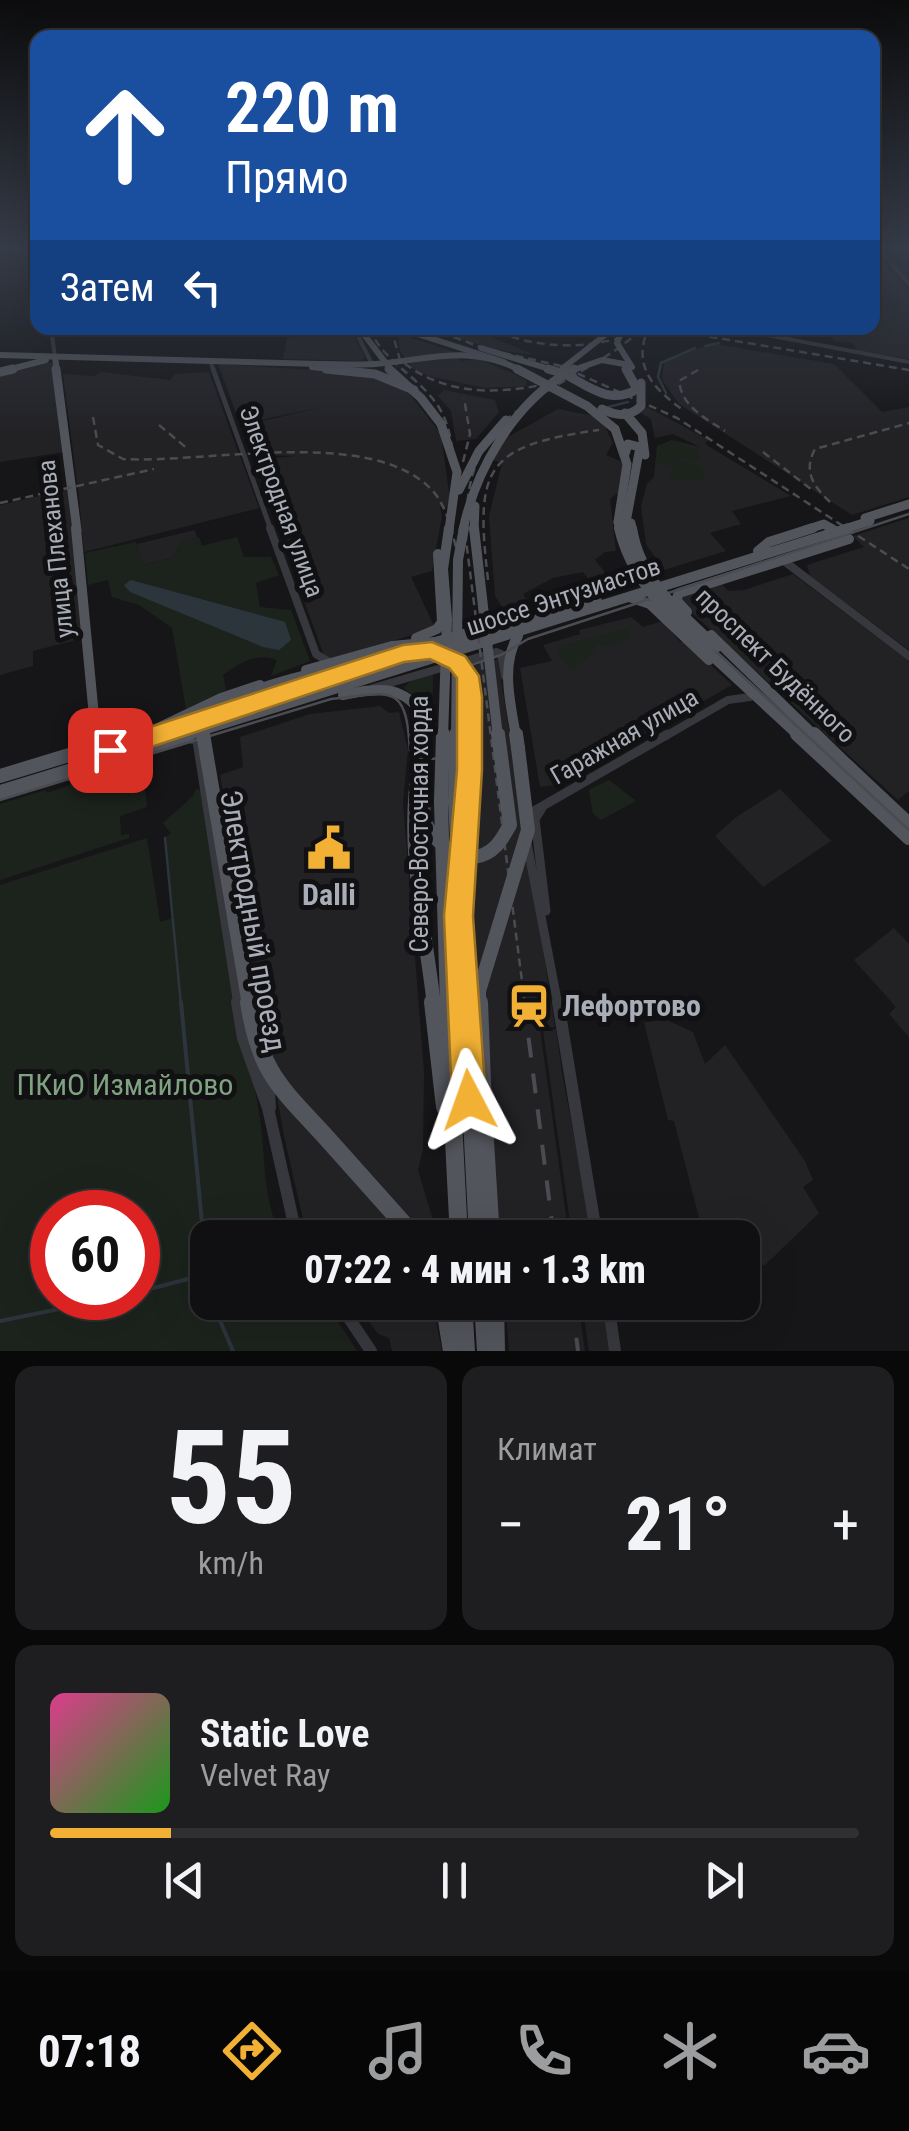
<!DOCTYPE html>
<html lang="ru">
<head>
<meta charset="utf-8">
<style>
  :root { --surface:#101012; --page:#1e1e20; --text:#f1f3f6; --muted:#9c9d9f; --line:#303032; --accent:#f2b134 }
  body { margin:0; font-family:"Roboto Condensed",sans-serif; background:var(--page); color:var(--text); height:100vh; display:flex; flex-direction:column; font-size:38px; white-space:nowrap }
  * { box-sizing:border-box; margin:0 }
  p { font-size:32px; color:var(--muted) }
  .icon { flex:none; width:55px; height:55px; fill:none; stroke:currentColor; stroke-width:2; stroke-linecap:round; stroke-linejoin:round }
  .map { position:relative; height:1351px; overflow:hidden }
  .drawer { display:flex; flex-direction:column; gap:15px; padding:15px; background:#09090a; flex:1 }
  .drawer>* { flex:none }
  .banner { position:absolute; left:30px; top:30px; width:850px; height:305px; border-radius:20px; box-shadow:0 10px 40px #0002,0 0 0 2px var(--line); background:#1a4fa0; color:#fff; overflow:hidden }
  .speed { position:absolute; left:30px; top:1190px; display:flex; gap:20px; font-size:50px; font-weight:700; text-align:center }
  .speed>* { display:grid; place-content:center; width:130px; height:130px; border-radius:50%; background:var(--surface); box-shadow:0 10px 40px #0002,0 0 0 2px var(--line); line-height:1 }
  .speed .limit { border:15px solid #d22; background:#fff; color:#111 }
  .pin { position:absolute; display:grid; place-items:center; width:85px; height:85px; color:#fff; margin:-42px; border-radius:20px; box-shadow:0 5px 15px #0006 }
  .me { position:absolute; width:110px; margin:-55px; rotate:356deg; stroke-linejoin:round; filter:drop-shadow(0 0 8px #0008) }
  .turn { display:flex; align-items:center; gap:35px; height:210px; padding:0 30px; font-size:45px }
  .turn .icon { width:130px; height:130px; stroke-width:2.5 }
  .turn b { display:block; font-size:70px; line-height:85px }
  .then { display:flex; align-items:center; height:95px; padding:0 30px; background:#0003; gap:20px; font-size:38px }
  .big { font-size:75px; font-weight:800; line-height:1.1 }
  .drawer .widget { flex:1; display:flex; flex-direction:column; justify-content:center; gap:15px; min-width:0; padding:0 35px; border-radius:20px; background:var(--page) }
  .drawer .dial { align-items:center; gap:0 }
  .dial b { font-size:130px; line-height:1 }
  .song { display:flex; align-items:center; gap:30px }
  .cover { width:120px; height:120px; border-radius:15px; background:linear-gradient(135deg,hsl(330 70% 55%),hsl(120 70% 35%)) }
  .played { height:10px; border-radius:5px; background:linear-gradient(90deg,var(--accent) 15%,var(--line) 15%) }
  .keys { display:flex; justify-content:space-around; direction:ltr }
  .heat { display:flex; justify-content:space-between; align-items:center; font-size:55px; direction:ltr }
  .drawer .tiles { flex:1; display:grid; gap:15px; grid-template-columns:1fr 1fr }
  .widget:last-child { grid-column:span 2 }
  .trip { position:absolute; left:190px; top:1220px; width:570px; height:100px; border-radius:20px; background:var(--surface); box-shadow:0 10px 40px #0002,0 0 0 2px var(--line); font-weight:800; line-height:100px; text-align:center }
  .tab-bar { display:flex; height:160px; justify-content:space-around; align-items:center; background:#060607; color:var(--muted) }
  .tab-bar .icon { width:70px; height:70px }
  .tab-bar .active { color:var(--accent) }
  .tab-bar b { font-size:45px; color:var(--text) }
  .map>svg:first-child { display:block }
  .built { fill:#222225 }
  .green { fill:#1c231d; fill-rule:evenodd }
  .water { fill:#2c353c }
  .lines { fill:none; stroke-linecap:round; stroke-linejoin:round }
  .stream-far1 { stroke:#2c353c; stroke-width:2.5 }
  .stream { stroke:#2c353c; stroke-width:4 }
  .minor-far4 { stroke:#37383d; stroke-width:4 }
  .minor-far3 { stroke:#37383d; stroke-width:5 }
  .minor-far2 { stroke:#37383d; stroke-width:8 }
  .minor-far1 { stroke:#37383d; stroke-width:9 }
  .minor { stroke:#37383d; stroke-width:12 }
  .major-far4 { stroke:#53555c; stroke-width:6 }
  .major-far3 { stroke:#53555c; stroke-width:9 }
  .major-far2 { stroke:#53555c; stroke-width:10 }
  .major-far1 { stroke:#53555c; stroke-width:14 }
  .major { stroke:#53555c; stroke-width:18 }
  .tram { stroke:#4a4c52; stroke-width:2.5 }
  .rail-far1 { stroke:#4a4c52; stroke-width:2.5; stroke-dasharray:8 5; stroke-linecap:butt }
  .rail { stroke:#4a4c52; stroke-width:4; stroke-dasharray:20 16; stroke-linecap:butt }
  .major-bridge-far4 { stroke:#53555c; stroke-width:6 }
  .major-bridge-far3 { stroke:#53555c; stroke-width:9 }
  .major-bridge-far2 { stroke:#53555c; stroke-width:10 }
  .major-bridge-far1 { stroke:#53555c; stroke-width:14 }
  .major-bridge { stroke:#53555c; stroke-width:18 }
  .route { fill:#f2b134; stroke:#9d7322; stroke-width:2.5 }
  .labels { text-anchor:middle; stroke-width:10; stroke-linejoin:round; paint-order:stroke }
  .street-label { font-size:25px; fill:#a8adb8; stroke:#111113 }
  .near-poi-label { font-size:30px; font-weight:bold; fill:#a8adb8; stroke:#111113 }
  .near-street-label { font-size:30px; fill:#a8adb8; stroke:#111113 }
  .near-park-label { font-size:30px; fill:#7fa381; stroke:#111113 }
</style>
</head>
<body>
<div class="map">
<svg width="909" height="1351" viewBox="0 0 909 1351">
  <rect width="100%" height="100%" fill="#161618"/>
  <!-- built -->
  <g class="built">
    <path d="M873,248L909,291V359L857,351L853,343L834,341L825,328H872Z"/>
    <path d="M310,328H350L365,357L361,361L283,359L287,338L297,337Z"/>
    <path d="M421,328H469L535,355L497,350Z"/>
    <path d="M403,335L458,353L460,361L478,359L514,374L527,381L526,386L485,388L428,376L412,368L400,351L398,337Z"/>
    <path d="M716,344L834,364L882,412L909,407V497L852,515L679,404L662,380L664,363L686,351Z"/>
    <path d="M53,362L65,452L0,462V373Z"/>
    <path d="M218,364L353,372L380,377L408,392L441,434L450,500L447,508L440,507L442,516L432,571L411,577L435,628L326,661L253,460L296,456L252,455L241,426L318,408L240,424Z"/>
    <path d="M101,372L170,380L175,374L209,372L259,508L84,552L78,487L84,485L77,483L63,374L94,376Z"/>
    <path d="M444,390L495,400L499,412L476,439L456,441L451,411L438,396Z"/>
    <path d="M647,407L709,440L705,443L708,446L791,496L732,511L741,524L710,533L726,551L664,570L646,544L641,506L647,484L654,477L657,446L672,440L700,447L673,434L655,438L651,419L639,412Z"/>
    <path d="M558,409L594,416L604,424L613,443L606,455L623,462L618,493L610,499L616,551L605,552L595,560L614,583L597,590L583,572L553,578L523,594L530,606L524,608L526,613H506L495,596L489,516L502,463L489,459L502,440Z"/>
    <path d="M70,489L84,638L33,651V666L0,675V505Z"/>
    <path d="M909,518V650L810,576L807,565L864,547L853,536Z"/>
    <path d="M195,530L197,538L182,542L172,558L142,565L137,544Z"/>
    <path d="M793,574L909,661V791L898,800L679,601L680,597L721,583L728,591L744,590Z"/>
    <path d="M631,617L643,627L663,621L680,642L685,641L732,685L556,785L540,787L520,668L552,661L543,645L580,634L579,630Z"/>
    <path d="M498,659L555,1027L540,1029L569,1237H499L468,867L472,800L464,674L469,667Z"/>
    <path d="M380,706L389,713L399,712L408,750L403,802L424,1072L423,1149L418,1170L438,1237H321L319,1231L311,1232L304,1224L284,1136L220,775L243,767L240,737L310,714Z"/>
    <path d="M780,789L831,841L763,887L715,836L735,818Z"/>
    <path d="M894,928L909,944V1037L889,1014L896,1007L854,960Z"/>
    <path d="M667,1020L693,1032L705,1064L725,1045L805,1161L813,1180L803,1187L819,1213L764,1266L761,1262L755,1268L759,1275L743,1292L742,1238L704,1237L674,1121L668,1120L644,1022Z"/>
    <path d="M556,1029L562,1073L593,1237H572L543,1030Z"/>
    <path d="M356,1303H437L434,1311L442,1351H392L389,1338L378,1334Z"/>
    <path d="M505,1303H578L585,1351H509Z"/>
    <path d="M582,1303H602L609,1351H589Z"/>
  </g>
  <!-- green -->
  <g class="green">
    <path d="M673,441L698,450L701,462L681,457L679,462L702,466L705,477L702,481L672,479L668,477L674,468L655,463L659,446Z"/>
    <path d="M199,537L202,546L237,537L244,557H271L279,575L256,583L260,607L291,610L310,661L271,676L277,660C258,652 239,663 223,675L226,690L186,709L172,628L139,605L112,597L108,580L88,585L85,553L136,542L143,565L172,558L182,542Z"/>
    <path d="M625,629L631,633L630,638L605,646L597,644L594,654L570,670L557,654L559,646Z"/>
    <path d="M433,674L432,749L427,747L423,705L404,688L413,678Z"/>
    <path d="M133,763L135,792L145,790L147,807L120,816L121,835L129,834V838L0,880V804L46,790L47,793Z"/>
    <path d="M609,780L636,801L601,820L593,814L589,790Z"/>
    <path d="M196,789L202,790L209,832L203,831L208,833C221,930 245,1023 260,1119C266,1158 262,1204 283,1237L208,1238V1302L326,1303L357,1351H0V885L147,838L160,922L174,918L164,837L171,834L163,823L193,796ZM52,1212H138V1298H52Z"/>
  </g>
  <!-- water -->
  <path class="water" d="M131,580L285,622L291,640L279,650L263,647L130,592L124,585Z"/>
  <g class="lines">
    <!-- stream-far1 -->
    <g class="stream-far1">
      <path d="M705,346L719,343"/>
      <path d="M666,393L658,377L661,363L695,348"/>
      <path d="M608,407L628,402"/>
      <path d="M165,838L181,1005"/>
    </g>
    <!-- stream -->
    <g class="stream">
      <path d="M181,1002L208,1286"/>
      <path d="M138,1292L188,1279"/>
      <path d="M212,1302L233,1351"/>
      <path d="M0,1321L113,1298"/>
    </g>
    <!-- minor-far4 -->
    <g class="minor-far4">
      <path d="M877,247L909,284"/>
      <path d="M51,328L55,357"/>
      <path d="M354,328L372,364"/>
      <path d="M704,328L740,335"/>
      <path d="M731,328L909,362"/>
      <path d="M213,361H210L214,371"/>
    </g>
    <!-- minor-far3 -->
    <path class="minor-far3" d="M213,369L271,530"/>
    <!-- minor-far2 -->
    <g class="minor-far2">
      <path d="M270,528L316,654L329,662"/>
      <path d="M784,561L909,656"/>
      <path d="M373,688L496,652L501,654L505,676"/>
      <path d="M664,737L728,700L750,697"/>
    </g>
    <!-- minor-far1 -->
    <g class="minor-far1">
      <path d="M186,737L197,741L238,1005"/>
      <path d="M542,808L535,819L546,911"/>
      <path d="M527,815L668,734"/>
      <path d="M527,843L558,1005"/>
    </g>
    <!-- minor -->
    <g class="minor">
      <path d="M237,1002L243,1038L268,1108L297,1238"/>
      <path d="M558,1002L597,1238"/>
      <path d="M268,1077L270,1108"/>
      <path d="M338,1302L371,1351"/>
      <path d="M608,1302L615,1351"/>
    </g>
    <!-- major-far4 -->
    <g class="major-far4">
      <path d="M359,328L392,371"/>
      <path d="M399,328L504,362"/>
      <path d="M0,355L320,364"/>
      <path d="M55,357L57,371"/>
      <path d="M312,367L349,371"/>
      <path d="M3,371L46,360"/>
    </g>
    <!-- major-far3 -->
    <g class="major-far3">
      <path d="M56,369L77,530"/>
      <path d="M326,369L375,374L414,390"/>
      <path d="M389,369L421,398L441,424"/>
      <path d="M0,372L13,369"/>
      <path d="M625,413L642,433L645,455"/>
      <path d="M615,429L627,464L618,522"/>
      <path d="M625,454L628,444L640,447L626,522L628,530"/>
      <path d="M865,518L909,504"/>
      <path d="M805,530L824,524L834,530"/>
    </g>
    <!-- major-far2 -->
    <g class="major-far2">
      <path d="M76,528L96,737"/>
      <path d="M627,528L635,560"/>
      <path d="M758,551L769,542L813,528"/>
      <path d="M632,598L650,604L709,660"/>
      <path d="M687,612L676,600L679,593L849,539L830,528"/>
      <path d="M711,635L816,737"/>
      <path d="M416,638L437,629L442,622L438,554"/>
      <path d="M448,647L597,601"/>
      <path d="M708,652L800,737"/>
      <path d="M306,670L392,646L435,642L478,630"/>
      <path d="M343,695C373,689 399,683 419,710"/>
      <path d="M158,728L221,698L260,685"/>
      <path d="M129,737L135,735"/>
      <path d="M154,737L430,652"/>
      <path d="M181,737L826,535"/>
      <path d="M516,737C511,705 500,665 518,636"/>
    </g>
    <!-- major-far1 -->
    <g class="major-far1">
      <path d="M96,734L98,754"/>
      <path d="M516,734L518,748"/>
      <path d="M797,734L909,838"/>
      <path d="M814,734L850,769"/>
      <path d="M127,745L162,734"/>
      <path d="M420,762C404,840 425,927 434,1005"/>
      <path d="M846,765L909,824"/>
      <path d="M0,776L135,735"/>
      <path d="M422,781L424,820"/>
      <path d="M0,792L189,734"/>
      <path d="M441,802L447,1005"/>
      <path d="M455,802L466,1005"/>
      <path d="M465,862L468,802"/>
    </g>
    <!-- major -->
    <g class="major">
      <path d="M433,1002L445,1107"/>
      <path d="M447,1002L459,1238"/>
      <path d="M466,1002L478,1238"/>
      <path d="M483,1109L491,1238"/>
      <path d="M324,1135L416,1238"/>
      <path d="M444,1302L452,1351"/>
      <path d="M463,1302L466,1351"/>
      <path d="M483,1302L486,1351"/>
      <path d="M495,1302L496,1351"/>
    </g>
    <!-- tram -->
    <g class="tram">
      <path d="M645,599L664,603L909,830"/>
      <path d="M0,800L331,699C392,693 406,681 410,751L430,759L453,757C477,730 453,696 468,666L501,655L528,639L909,514"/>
    </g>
    <!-- rail-far1 -->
    <g class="rail-far1">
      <path d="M369,328C384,362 415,374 436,403C456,431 453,468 456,501"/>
      <path d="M391,328L400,360C443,395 494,395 546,384"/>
      <path d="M429,328L486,349L561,366L677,418L909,569"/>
      <path d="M487,328C532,347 576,351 623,337"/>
      <path d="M658,328L909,370"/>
      <path d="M645,337C635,371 657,391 683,410"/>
      <path d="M698,370L679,381C682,407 705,418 725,431"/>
      <path d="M93,417L98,445L123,459C205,464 369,426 431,489C448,506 453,537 459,560"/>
      <path d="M159,425L189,450"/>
      <path d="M763,452L812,490"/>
      <path d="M463,462L470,434L464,398"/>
      <path d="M830,502C813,486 803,471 815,449L909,423"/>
      <path d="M0,503L154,469"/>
      <path d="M488,580C475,468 484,446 599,430"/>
      <path d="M525,1005L466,540C464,437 502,416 585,369C605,357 626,345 642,328"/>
    </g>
    <!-- rail -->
    <g class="rail">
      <path d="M524,1002L554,1238"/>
      <path d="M572,1302L578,1351"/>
    </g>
    <!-- major-bridge-far4 -->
    <g class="major-bridge-far4">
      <path d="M623,328L617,343L632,367"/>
      <path d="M481,348L556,371"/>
      <path d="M320,364C338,364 357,365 375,364C429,360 469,343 522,371"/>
      <path d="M563,368L614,328"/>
      <path d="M570,371L602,360L624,364L628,371"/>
    </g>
    <!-- major-bridge-far3 -->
    <g class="major-bridge-far3">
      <path d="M517,369L587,406L615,429"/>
      <path d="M548,369L565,374"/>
      <path d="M565,374C588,386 611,406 637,389L626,369"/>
      <path d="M565,374L574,369"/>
      <path d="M602,409C616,416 629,418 641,406V383"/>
      <path d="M441,424L457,472L449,530"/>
      <path d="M459,490L479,451L506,420"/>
      <path d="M618,522L620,530"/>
      <path d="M631,523L632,530"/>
      <path d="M463,530C475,472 512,406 565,374"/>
      <path d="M474,530L475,506"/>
      <path d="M841,530L870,521"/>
    </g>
    <!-- major-bridge-far2 -->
    <g class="major-bridge-far2">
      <path d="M474,528L498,737"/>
      <path d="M619,528C631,581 670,616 708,652"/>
      <path d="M632,528C640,580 680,613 717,647"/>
      <path d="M826,535L849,528"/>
      <path d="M347,671C429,641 475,628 472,737"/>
      <path d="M419,710L420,737"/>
      <path d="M203,737C215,689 302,677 343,666"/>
      <path d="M443,737L447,619L443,569L449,528"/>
      <path d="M456,737L458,560L464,528"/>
    </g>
    <!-- major-bridge-far1 -->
    <g class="major-bridge-far1">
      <path d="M203,734L249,1005"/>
      <path d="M419,734L420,762"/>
      <path d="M441,802L443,734"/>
      <path d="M455,802L456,734"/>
      <path d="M468,802L472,734"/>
      <path d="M424,820C435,846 471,872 496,846C502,840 506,831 510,825L498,734"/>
      <path d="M479,1005V991L528,830L518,748"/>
    </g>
    <!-- major-bridge -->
    <g class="major-bridge">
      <path d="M249,1002C260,1072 278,1085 324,1135"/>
      <path d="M479,1002L483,1109"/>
    </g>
  </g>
  <!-- sky -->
  <linearGradient id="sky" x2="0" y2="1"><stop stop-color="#0c0c0d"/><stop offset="0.57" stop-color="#363c48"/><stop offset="1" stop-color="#363c48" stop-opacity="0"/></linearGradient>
  <rect width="909" height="436" fill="url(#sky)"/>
  <!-- route -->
  <path class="route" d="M432,642L465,656L479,676L482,697V770L473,916L486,1100L481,1113L469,1118L457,1113L452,1100L444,916L457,770V678L449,668L430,659L404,662L110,761L102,758L98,750L102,743L110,740L403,645Z"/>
  <!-- icons -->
  <defs>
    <g id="civic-bare" transform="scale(3.45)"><path d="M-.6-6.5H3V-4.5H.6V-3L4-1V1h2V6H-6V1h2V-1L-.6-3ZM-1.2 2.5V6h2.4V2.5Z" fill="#f2b134" stroke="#111113" stroke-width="2.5" paint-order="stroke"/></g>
    <g id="station-bare" transform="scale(3.45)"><path d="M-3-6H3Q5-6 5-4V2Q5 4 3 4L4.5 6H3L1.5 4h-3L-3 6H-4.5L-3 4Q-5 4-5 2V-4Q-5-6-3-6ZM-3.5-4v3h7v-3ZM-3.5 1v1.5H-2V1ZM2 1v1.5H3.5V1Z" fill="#f2b134" stroke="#111113" stroke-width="2.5" paint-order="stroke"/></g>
  </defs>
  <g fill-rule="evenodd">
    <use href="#civic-bare" x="329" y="848"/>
    <use href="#station-bare" x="529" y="1006"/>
  </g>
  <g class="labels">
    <!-- street labels -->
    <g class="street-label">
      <text transform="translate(282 501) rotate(70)" y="9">Электродная улица</text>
      <text transform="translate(55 549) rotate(-96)" y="9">улица Плеханова</text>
      <text transform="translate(563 596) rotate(-18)" y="9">шоссе Энтузиастов</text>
      <text transform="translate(776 665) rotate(44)" y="9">проспект Будённого</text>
      <text transform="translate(624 736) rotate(-30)" y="9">Гаражная улица</text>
      <text transform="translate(419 824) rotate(-90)" y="9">Северо-Восточная хорда</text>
    </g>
    <!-- near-poi labels -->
    <g class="near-poi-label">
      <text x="329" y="905">Dalli</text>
      <text x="562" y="1016" text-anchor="start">Лефортово</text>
    </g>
    <!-- near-street labels -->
    <g class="near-street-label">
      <text transform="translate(253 921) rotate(80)" y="10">Электродный проезд</text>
    </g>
    <!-- near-park labels -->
    <g class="near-park-label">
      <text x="125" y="1095">ПКиО Измайлово</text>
    </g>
  </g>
</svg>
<div class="speed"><div class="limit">60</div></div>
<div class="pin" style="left:110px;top:750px;background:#d93025"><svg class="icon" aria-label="arrive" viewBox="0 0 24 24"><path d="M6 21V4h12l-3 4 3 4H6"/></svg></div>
<svg class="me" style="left:469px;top:1100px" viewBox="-20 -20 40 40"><path d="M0-17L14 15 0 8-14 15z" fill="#f2b134" stroke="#fff" stroke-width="4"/></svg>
<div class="trip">07:22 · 4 мин · 1.3 km</div>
<div class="banner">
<div class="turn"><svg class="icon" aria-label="ahead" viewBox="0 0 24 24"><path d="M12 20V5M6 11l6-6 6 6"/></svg><div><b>220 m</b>Прямо</div></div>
<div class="then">Затем<svg class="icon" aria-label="left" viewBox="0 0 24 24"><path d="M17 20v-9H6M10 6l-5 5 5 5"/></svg></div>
</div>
</div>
<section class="drawer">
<div class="tiles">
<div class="widget dial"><b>55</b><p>km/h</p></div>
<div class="widget"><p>Климат</p>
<div class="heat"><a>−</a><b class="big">21°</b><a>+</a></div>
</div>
<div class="widget">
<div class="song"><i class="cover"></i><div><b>Static Love</b><p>Velvet Ray</p></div></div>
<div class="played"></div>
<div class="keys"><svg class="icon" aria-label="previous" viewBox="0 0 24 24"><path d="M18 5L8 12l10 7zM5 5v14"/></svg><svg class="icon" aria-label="pause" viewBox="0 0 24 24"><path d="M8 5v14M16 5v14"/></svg><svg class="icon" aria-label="next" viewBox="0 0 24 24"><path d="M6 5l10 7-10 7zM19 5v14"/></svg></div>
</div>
</div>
</section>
<nav class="tab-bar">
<b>07:18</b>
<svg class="icon active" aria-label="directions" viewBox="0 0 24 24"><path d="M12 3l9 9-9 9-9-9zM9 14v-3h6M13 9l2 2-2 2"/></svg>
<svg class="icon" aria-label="music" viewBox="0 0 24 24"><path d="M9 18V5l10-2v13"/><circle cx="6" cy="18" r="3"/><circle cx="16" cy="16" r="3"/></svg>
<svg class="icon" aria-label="phone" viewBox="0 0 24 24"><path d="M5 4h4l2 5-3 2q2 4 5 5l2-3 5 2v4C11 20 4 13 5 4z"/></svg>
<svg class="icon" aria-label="climate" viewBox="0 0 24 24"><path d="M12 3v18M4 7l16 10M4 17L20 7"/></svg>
<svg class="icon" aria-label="car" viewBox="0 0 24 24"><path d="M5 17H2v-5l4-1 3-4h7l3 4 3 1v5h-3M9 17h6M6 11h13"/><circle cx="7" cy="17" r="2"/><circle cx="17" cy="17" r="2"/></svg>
</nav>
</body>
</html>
